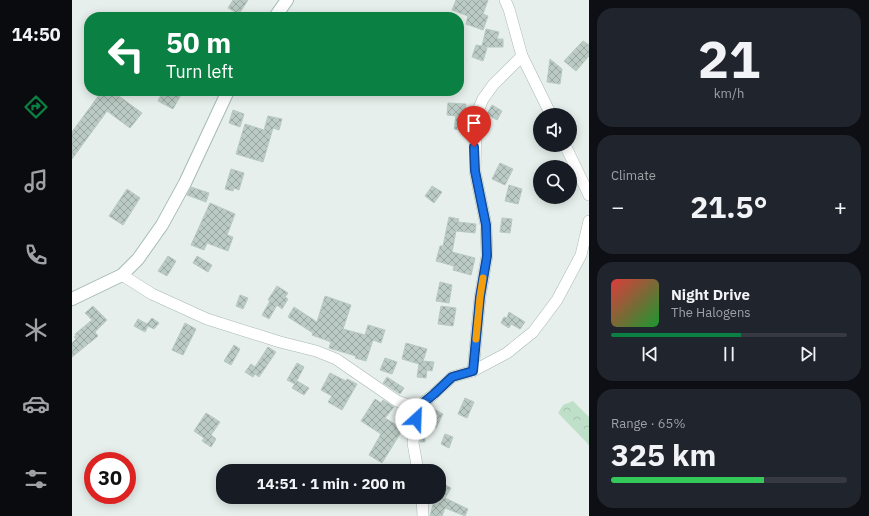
<!DOCTYPE html>
<html lang="en">
<head>
<meta charset="utf-8">
<style>
  :root { --surface:#171b24; --page:#20242c; --text:#f1f3f6; --muted:#9ea1a6; --line:#363941; --accent:#0b8043 }
  body { margin:0; font-family:"IBM Plex Sans",sans-serif; background:var(--page); color:var(--text); height:100vh; display:flex; flex-direction:column; font-size:15px; white-space:nowrap }
  * { box-sizing:border-box; margin:0 }
  p { font-size:13px; color:var(--muted) }
  .icon { flex:none; width:22px; height:22px; fill:none; stroke:currentColor; stroke-width:2; stroke-linecap:round; stroke-linejoin:round }
  .map { position:relative; flex:1; overflow:hidden }
  .side { display:flex; flex-direction:column; gap:8px; padding:8px; background:#0d0f14; width:280px }
  .side>* { flex:none }
  .top-card { position:absolute; left:12px; top:12px; width:380px; height:84px; border-radius:16px; box-shadow:0 2px 10px #0003; background:#0b8043; color:#fff; overflow:hidden }
  .fabs { position:absolute; left:461px; top:108px; display:grid; gap:8px }
  .fabs a { display:grid; place-items:center; width:44px; height:44px; border-radius:50%; background:var(--surface); box-shadow:0 2px 10px #0003; font-size:20px }
  .speed { position:absolute; left:12px; top:452px; display:flex; gap:8px; font-size:20px; font-weight:700; text-align:center }
  .speed>* { display:grid; place-content:center; width:52px; height:52px; border-radius:50%; background:var(--surface); box-shadow:0 2px 10px #0003; line-height:1 }
  .speed .limit { border:6px solid #d22; background:#fff; color:#111 }
  .pin { position:absolute; display:grid; place-items:center; width:34px; height:34px; color:#fff; margin:-41px -17px; border-radius:50% 50% 50% 0; rotate:-45deg; box-shadow:0 0 4px #0007 }
  .pin .icon { rotate:45deg }
  .me { position:absolute; width:44px; margin:-22px; rotate:25deg; stroke-linejoin:round; filter:drop-shadow(0 0 3px #0008) }
  .turn { display:flex; align-items:center; gap:14px; height:84px; padding:0 16px; font-size:18px }
  .turn .icon { width:52px; height:52px; stroke-width:2.5 }
  .turn b { display:block; font-size:28px; line-height:34px }
  .big { font-size:30px; font-weight:700; line-height:1.1 }
  .side .card { flex:1; display:flex; flex-direction:column; justify-content:center; gap:6px; min-width:0; padding:0 14px; border-radius:16px; background:var(--page) }
  .side .dial { align-items:center; gap:0 }
  .dial b { font-size:52px; line-height:1 }
  .song { display:flex; align-items:center; gap:12px }
  .cover { width:48px; height:48px; border-radius:6px; background:linear-gradient(135deg,hsl(0 70% 55%),hsl(130 70% 35%)) }
  .played { height:4px; border-radius:2px; background:linear-gradient(90deg,var(--accent) 55%,var(--line) 55%) }
  .keys { display:flex; justify-content:space-around; direction:ltr }
  .heat { display:flex; justify-content:space-between; align-items:center; font-size:22px; direction:ltr }
  .charge { height:6px; border-radius:3px; background:linear-gradient(90deg,#34c759 65%,var(--line) 0) }
  .trip { position:absolute; left:144px; top:464px; width:230px; height:40px; border-radius:16px; background:var(--surface); box-shadow:0 2px 10px #0003; font-weight:700; line-height:40px; text-align:center }
  main { display:flex; flex:1; min-height:0 }
  .dock { display:flex; flex-direction:column; width:72px; justify-content:space-around; align-items:center; background:#090b0e; color:var(--muted) }
  .dock .icon { width:28px; height:28px }
  .dock .current { color:var(--accent) }
  .dock b { font-size:18px; color:var(--text) }
  .map>svg:first-child { display:block }
  .forest { fill:url(#forest-crowns) }
  .building { fill:url(#building-cross-hatch); stroke:#b8c9c2 }
  .lines { fill:none; stroke-linecap:round; stroke-linejoin:round }
  .minor-casing { stroke:#a8b8b2; stroke-width:12 }
  .secondary-casing { stroke:#a4bbb3; stroke-width:14 }
  .minor { stroke:#fff; stroke-width:11 }
  .secondary { stroke:#fff; stroke-width:12 }
  .route-casing { stroke:#114b97; stroke-width:10 }
  .route { stroke:#1a73e8; stroke-width:7 }
  .slow { stroke:#f59e0b; stroke-width:7 }
</style>
</head>
<body>
<main>
<nav class="dock">
<b>14:50</b>
<svg class="icon current" aria-label="directions" viewBox="0 0 24 24"><path d="M12 3l9 9-9 9-9-9zM9 14v-3h6M13 9l2 2-2 2"/></svg>
<svg class="icon" aria-label="music" viewBox="0 0 24 24"><path d="M9 18V5l10-2v13"/><circle cx="6" cy="18" r="3"/><circle cx="16" cy="16" r="3"/></svg>
<svg class="icon" aria-label="phone" viewBox="0 0 24 24"><path d="M5 4h4l2 5-3 2q2 4 5 5l2-3 5 2v4C11 20 4 13 5 4z"/></svg>
<svg class="icon" aria-label="climate" viewBox="0 0 24 24"><path d="M12 3v18M4 7l16 10M4 17L20 7"/></svg>
<svg class="icon" aria-label="car" viewBox="0 0 24 24"><path d="M5 17H2v-5l4-1 3-4h7l3 4 3 1v5h-3M9 17h6M6 11h13"/><circle cx="7" cy="17" r="2"/><circle cx="17" cy="17" r="2"/></svg>
<svg class="icon" aria-label="filters" viewBox="0 0 24 24"><path d="M4 7h16M4 17h16"/><circle cx="9" cy="7" r="2"/><circle cx="15" cy="17" r="2"/></svg>
</nav>
<div class="map">
<svg width="517" height="516" viewBox="0 0 517 516">
  <defs>
    <pattern id="forest-crowns" width="20" height="18" patternUnits="userSpaceOnUse"><rect width="20" height="18" fill="#bfe0c8"/><path d="M2 6a3 3 0 1 1 6 0M12 15a3 3 0 1 1 6 0" fill="none" stroke="#a4c1ad"/></pattern>
    <pattern id="building-cross-hatch" width="8" height="8" patternUnits="userSpaceOnUse"><rect width="8" height="8" fill="#bbcac4"/><path d="M0 0l8 8M0 8l8-8" fill="none" stroke="#98a6a0"/></pattern>
  </defs>
  <rect width="100%" height="100%" fill="#e6efeb"/>
  <!-- forest -->
  <path class="forest" d="M501,401L517,417V445L486,413L491,405Z"/>
  <!-- building -->
  <g class="building">
    <path d="M161,0H176L167,14L156,8Z"/>
    <path d="M384,0H416L411,14L416,16L411,30L394,24L396,16L380,10Z"/>
    <path d="M414,29L427,32L425,39H431V47H411L415,48L411,61L400,57L404,45L410,46Z"/>
    <path d="M511,41L517,45V56L504,71L492,61Z"/>
    <path d="M478,59L490,69L488,84L475,82Z"/>
    <path d="M30,91H40L70,113L58,128L35,111L0,159V132Z"/>
    <path d="M91,91H111L101,109L86,101Z"/>
    <path d="M376,103L394,104L392,122H394L393,131L382,129L384,116L375,115Z"/>
    <path d="M420,105L430,111L425,120L415,114Z"/>
    <path d="M161,110L172,114L168,127L157,123Z"/>
    <path d="M196,116L210,119L207,130L201,128L191,162L164,154L173,124L192,130Z"/>
    <path d="M428,163L441,169L433,185L420,179Z"/>
    <path d="M159,169L172,173L167,190L162,188L161,191L153,189Z"/>
    <path d="M437,185L450,189L446,204L433,201Z"/>
    <path d="M360,186L370,192L362,203L353,196Z"/>
    <path d="M119,187L137,193L134,202L115,195Z"/>
    <path d="M55,189L68,198L51,225L37,216Z"/>
    <path d="M138,203L163,214L155,235L161,237L156,251L135,243L132,250L119,245Z"/>
    <path d="M377,217L387,219L386,222L404,224L403,233L384,231L380,252L403,258L399,275L381,270L382,266L364,261L368,246H371Z"/>
    <path d="M430,218L440,219L438,233L428,232Z"/>
    <path d="M96,256L104,261L95,276L86,271Z"/>
    <path d="M125,256L140,265L136,272L121,263Z"/>
    <path d="M368,282L380,285L377,303L364,301Z"/>
    <path d="M205,286L216,293L213,297L216,299L210,309L205,305L197,319L190,315L198,301L196,300Z"/>
    <path d="M168,295L176,298L171,309L164,306Z"/>
    <path d="M253,296L279,305L271,329L293,335L296,325L313,330L309,343L301,340L294,361L283,358L284,356L257,348L259,342L240,335L241,333L216,317L222,307L245,322Z"/>
    <path d="M21,306L35,320L23,332L26,336L0,357V343L4,339L2,337L4,336L3,334L20,320L13,313Z"/>
    <path d="M369,306L384,308L381,326L366,324Z"/>
    <path d="M437,312L453,322L448,329L439,324L437,328L429,323L432,317L435,318Z"/>
    <path d="M80,318L87,323L82,329L76,326L73,332L62,326L66,319L75,324Z"/>
    <path d="M113,323L124,329L111,355L100,350Z"/>
    <path d="M334,343L355,349L351,361L362,362L360,371L355,370L354,378L345,377L347,364L330,359Z"/>
    <path d="M162,345L168,349L159,365L152,361Z"/>
    <path d="M196,347L204,352L187,377L183,374L181,377L173,372L179,364L183,367Z"/>
    <path d="M313,358L325,362L320,374L308,370Z"/>
    <path d="M225,363L232,367L223,384L215,380Z"/>
    <path d="M258,373L274,381L275,379L285,384L270,410L256,402L260,396L249,390Z"/>
    <path d="M315,377L332,388L328,394L311,383Z"/>
    <path d="M225,381L237,388L232,395L220,388Z"/>
    <path d="M393,398L402,402L395,418L386,414Z"/>
    <path d="M303,399L309,403L311,400L322,407L313,418L331,429L310,463L297,455L309,434L289,421Z"/>
    <path d="M362,409L371,414L364,428L355,423Z"/>
    <path d="M134,413L148,422L139,435L144,439L139,447L130,441L132,438L122,431Z"/>
    <path d="M350,429H353V442H348Z"/>
    <path d="M373,434L381,437L377,448L369,444Z"/>
    <path d="M367,481L379,488L373,498L396,509L393,516L373,508L370,516H358L362,501L367,503Z"/>
  </g>
  <g class="lines">
    <!-- minor casing -->
    <g class="minor-casing">
      <g id="minor">
        <path d="M433,0L437,9L450,56L479,115"/>
        <path d="M493,145L517,195"/>
        <path d="M50,275L80,294L135,319L208,342L244,351L264,359L325,401L345,408"/>
        <path d="M401,371L408,297L415,256L414,225L403,171L404,115L411,99L421,85L450,56"/>
        <path d="M346,471L341,443L345,408L362,394L380,377L401,371L435,353L461,332L485,300L509,255L517,221"/>
        <path d="M350,497L351,516"/>
      </g>
    </g>
    <!-- secondary casing -->
    <g class="secondary-casing">
      <g id="secondary">
        <path d="M203,17L215,0"/>
        <path d="M0,299L50,275L66,259L90,225L113,183L156,91"/>
      </g>
    </g>
    <!-- minor -->
    <use href="#minor" class="minor"/>
    <!-- secondary -->
    <use href="#secondary" class="secondary"/>
  </g>
  <g class="lines">
    <!-- route casing -->
    <g class="route-casing">
      <path id="route" d="M344,419L345,408L362,394L380,377L401,371L408,297L415,256L414,225L403,171L402,147"/>
    </g>
    <!-- route -->
    <use href="#route" class="route"/>
    <!-- slow -->
    <path class="slow" d="M404,339L408,297L411,278"/>
  </g>
</svg>
<div class="fabs">
<a><svg class="icon" aria-label="sound" viewBox="0 0 24 24"><path d="M4 9h4l5-4v14l-5-4H4zM17 9q2 3 0 6"/></svg></a>
<a><svg class="icon" aria-label="search" viewBox="0 0 24 24"><circle cx="10" cy="10" r="6"/><path d="M15 15l6 6"/></svg></a>
</div>
<div class="speed"><div class="limit">30</div></div>
<div class="pin" style="left:402px;top:147px;background:#d93025"><svg class="icon" aria-label="arrive" viewBox="0 0 24 24"><path d="M6 21V4h12l-3 4 3 4H6"/></svg></div>
<svg class="me" style="left:344px;top:419px" viewBox="-20 -20 40 40"><circle r="19" fill="#fff"/><path d="M0-13L10 11 0 6-10 11z" fill="#1a73e8"/></svg>
<div class="trip">14:51 · 1 min · 200 m</div>
<div class="top-card">
<div class="turn"><svg class="icon" aria-label="left" viewBox="0 0 24 24"><path d="M17 20v-9H6M10 6l-5 5 5 5"/></svg><div><b>50 m</b>Turn left</div></div>
</div>
</div>
<section class="side">
<div class="card dial"><b>21</b><p>km/h</p></div>
<div class="card"><p>Climate</p>
<div class="heat"><a>−</a><b class="big">21.5°</b><a>+</a></div>
</div>
<div class="card">
<div class="song"><i class="cover"></i><div><b>Night Drive</b><p>The Halogens</p></div></div>
<div class="played"></div>
<div class="keys"><svg class="icon" aria-label="previous" viewBox="0 0 24 24"><path d="M18 5L8 12l10 7zM5 5v14"/></svg><svg class="icon" aria-label="pause" viewBox="0 0 24 24"><path d="M8 5v14M16 5v14"/></svg><svg class="icon" aria-label="next" viewBox="0 0 24 24"><path d="M6 5l10 7-10 7zM19 5v14"/></svg></div>
</div>
<div class="card"><p>Range · 65%</p><b class="big">325 km</b><div class="charge"></div></div>
</section>
</main>
</body>
</html>
